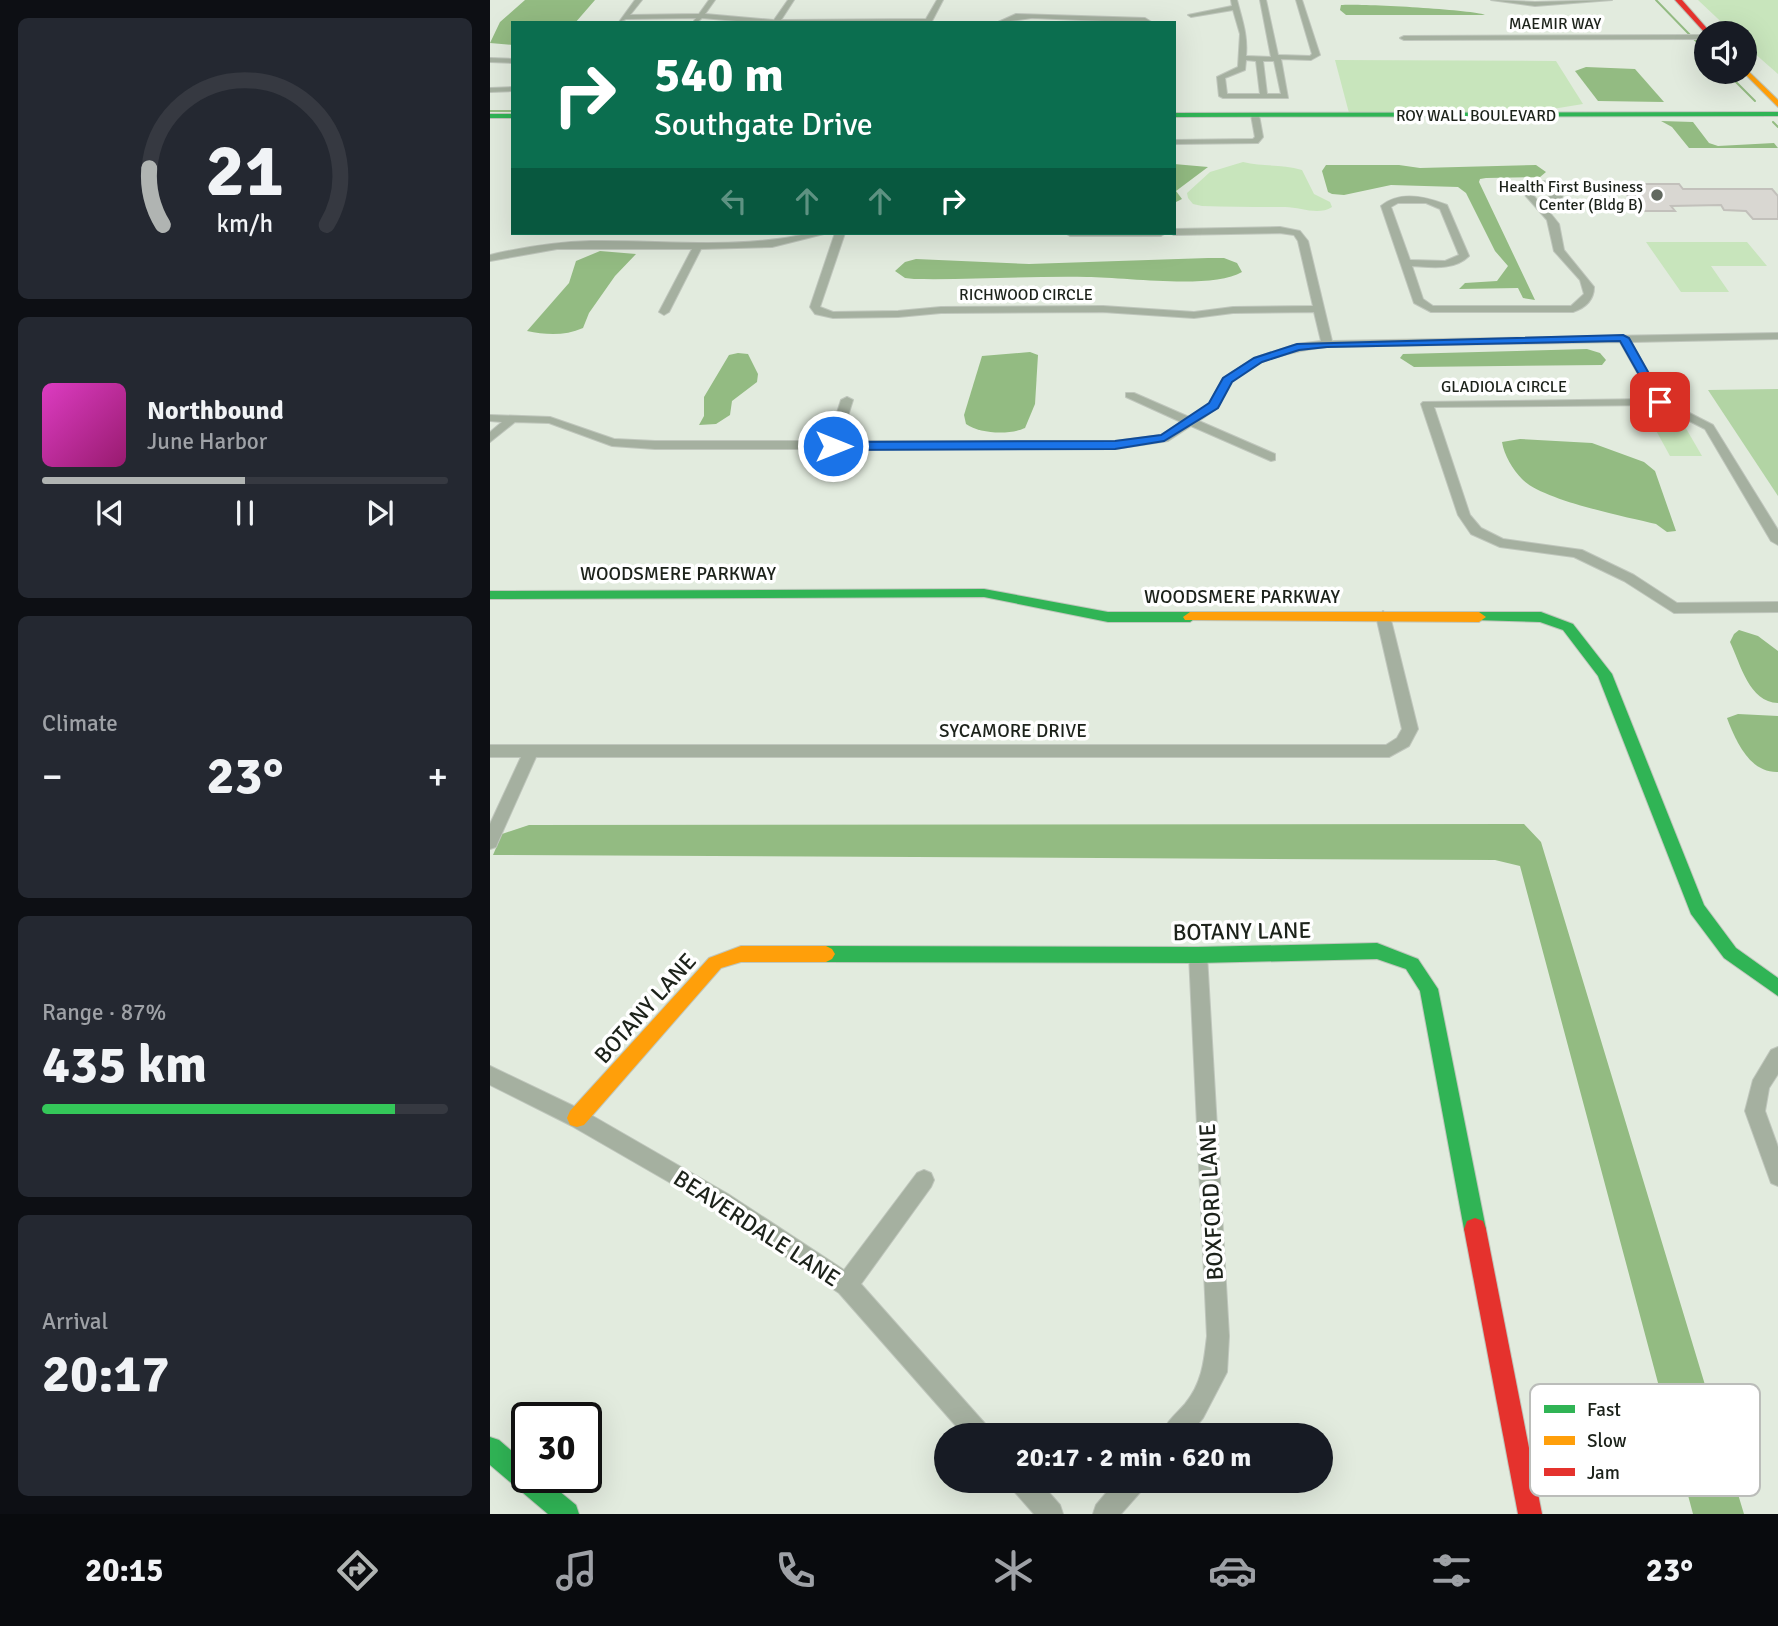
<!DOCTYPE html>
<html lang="en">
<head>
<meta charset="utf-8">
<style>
  :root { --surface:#171b24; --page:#242831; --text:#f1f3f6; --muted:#9ea1a6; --line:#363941; --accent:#b0b4b2 }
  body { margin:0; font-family:Signika,sans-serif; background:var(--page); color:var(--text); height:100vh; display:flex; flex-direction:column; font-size:26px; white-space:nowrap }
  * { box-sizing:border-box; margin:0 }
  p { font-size:23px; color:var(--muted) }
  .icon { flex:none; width:38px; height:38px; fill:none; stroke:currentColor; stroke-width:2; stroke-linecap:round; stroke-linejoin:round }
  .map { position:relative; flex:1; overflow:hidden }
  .sheet { display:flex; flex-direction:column; gap:18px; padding:18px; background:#0d0f14; width:490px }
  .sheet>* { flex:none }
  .guide { position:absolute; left:21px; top:21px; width:665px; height:214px; border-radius:0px; box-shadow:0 7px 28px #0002; background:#0b6e4f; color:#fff; overflow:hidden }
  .controls { position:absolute; left:1204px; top:21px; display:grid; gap:14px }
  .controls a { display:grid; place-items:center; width:63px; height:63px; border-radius:50%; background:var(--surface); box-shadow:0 7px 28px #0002; font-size:35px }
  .speed { position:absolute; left:21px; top:1402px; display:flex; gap:14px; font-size:35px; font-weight:700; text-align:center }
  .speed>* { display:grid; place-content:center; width:91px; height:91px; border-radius:50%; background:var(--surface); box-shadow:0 7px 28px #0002; line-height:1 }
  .speed .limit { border:4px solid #111; border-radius:10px; background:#fff; color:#111 }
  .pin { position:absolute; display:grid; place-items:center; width:60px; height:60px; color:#fff; margin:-30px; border-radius:14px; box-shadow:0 4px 10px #0006 }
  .me { position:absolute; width:77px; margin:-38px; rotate:90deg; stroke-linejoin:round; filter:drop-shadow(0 0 5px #0008) }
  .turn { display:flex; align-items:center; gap:24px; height:147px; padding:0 28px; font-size:32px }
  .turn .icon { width:91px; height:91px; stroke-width:2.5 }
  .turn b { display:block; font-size:49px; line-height:60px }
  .lanes { display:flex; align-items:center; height:66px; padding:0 28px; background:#0003; justify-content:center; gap:35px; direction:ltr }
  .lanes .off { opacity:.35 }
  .big { font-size:52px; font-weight:800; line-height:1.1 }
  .sheet .widget { flex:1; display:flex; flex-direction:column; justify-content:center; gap:10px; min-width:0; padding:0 24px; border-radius:10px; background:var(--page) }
  .sheet .dial { align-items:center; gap:0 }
  .dial svg { height:182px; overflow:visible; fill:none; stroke:var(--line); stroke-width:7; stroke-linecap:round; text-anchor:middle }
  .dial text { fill:var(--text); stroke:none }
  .song { display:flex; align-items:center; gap:21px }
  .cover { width:84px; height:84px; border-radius:10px; background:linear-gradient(135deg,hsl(310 70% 55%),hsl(320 70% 35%)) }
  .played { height:7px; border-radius:4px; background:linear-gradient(90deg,var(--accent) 50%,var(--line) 50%) }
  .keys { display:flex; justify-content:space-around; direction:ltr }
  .heat { display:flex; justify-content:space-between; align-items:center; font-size:38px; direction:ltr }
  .charge { height:10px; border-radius:5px; background:linear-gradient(90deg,#34c759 87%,var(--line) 0) }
  .trip { position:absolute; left:444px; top:1423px; width:399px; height:70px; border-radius:35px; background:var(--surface); box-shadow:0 7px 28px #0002; font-weight:800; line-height:70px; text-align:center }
  .menu { display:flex; height:112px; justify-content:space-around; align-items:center; background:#090b0e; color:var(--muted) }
  .menu .icon { width:49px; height:49px }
  .menu .current { color:var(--accent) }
  .menu b { font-size:32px; color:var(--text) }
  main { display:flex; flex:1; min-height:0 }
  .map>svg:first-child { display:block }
  .green { fill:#c8e5bc }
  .forest { fill:#b2d4a4 }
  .water { fill:#93bb82 }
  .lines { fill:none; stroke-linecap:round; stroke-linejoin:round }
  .stream { stroke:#93bb82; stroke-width:2 }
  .building { fill:#d9d7d2; stroke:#c2c0bb; stroke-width:2 }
  .street-casing { stroke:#bfc6bc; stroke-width:2 }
  .fast-casing { stroke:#bfc6bc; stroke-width:2 }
  .slow-casing { stroke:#bfc6bc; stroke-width:2 }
  .jam-casing { stroke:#bfc6bc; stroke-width:2 }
  .street { fill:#a5b0a0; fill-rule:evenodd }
  .fast { fill:#30b455; fill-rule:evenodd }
  .slow { fill:#ff9f0a; fill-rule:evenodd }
  .jam { fill:#e5322d; fill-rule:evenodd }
  .route { fill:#1a73e8; stroke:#114b97; stroke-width:2 }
  .poi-dot { fill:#61685f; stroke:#fff; stroke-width:2.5 }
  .labels { text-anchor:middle; stroke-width:7; stroke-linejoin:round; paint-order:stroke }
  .far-street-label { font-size:16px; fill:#1c221a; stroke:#fff }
  .far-poi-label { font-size:16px; fill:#1c221a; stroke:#fff; text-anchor:end }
  .street-label { font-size:19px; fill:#1c221a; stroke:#fff }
  .near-street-label { font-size:23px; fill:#1c221a; stroke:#fff }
  .key { fill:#fff; stroke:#bbbdba; stroke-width:2 }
  .key-label { font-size:19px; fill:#1c221a }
</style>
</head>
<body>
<main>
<section class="sheet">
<div class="widget dial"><svg viewBox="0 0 100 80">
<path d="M14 69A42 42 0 1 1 86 69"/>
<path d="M14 69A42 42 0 0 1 8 44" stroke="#b0b4b2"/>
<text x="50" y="56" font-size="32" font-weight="700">21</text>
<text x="50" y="72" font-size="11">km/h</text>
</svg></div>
<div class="widget">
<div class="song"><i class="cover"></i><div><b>Northbound</b><p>June Harbor</p></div></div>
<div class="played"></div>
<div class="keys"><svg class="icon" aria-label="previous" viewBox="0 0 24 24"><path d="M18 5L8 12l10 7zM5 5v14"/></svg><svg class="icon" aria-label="pause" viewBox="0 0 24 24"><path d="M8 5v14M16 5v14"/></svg><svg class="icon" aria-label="next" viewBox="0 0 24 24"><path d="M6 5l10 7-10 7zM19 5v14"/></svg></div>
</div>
<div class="widget"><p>Climate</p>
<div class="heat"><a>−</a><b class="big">23°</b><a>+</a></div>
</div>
<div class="widget"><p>Range · 87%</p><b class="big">435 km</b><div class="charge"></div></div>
<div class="widget"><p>Arrival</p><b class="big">20:17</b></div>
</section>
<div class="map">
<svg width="1288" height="1514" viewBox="0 0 1288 1514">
  <rect width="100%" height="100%" fill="#e2ebde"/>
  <!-- green -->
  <g class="green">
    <path d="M1208,0H1288V74L1255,45V33H1243Z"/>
    <path d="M845,60L1066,61L1093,104L1038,113H859Z"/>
    <path d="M753,162C773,167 792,164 812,170L824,194L840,202L842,207C828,216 811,207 795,207C767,207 740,207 712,206L703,204L698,198L697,193L720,172Z"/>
    <path d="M1257,242L1277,266H1221L1239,292H1191L1156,242Z"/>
    <path d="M1163,425H1194L1212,456H1180Z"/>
  </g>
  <!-- forest -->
  <path class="forest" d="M1288,389V496L1218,390Z"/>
  <!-- water -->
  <g class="water">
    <path d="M35,0H105L85,23H23V45L0,43L10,22Z"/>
    <path d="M851,5C867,3 989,10 995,15H856L850,10Z"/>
    <path d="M1096,67L1145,69L1174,102L1108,101L1085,71Z"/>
    <path d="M1171,121L1203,122L1219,143L1228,146L1284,143L1288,148H1199L1182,127Z"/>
    <path d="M684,164L718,167L686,191L692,199L684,203Z"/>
    <path d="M836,165H909L930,168L1046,165L1056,172L1050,177L996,178L990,179L989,182L1045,300L1033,298L1028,288L969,289L975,283L1007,281L1018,266L1005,251L976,193L968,187L901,185L854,195L842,194L838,192L832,171Z"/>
    <path d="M110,251L146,254L125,276L99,313L93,328C75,336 56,335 37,331L79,283L86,261Z"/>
    <path d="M718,258H734L747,263L752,272C722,290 634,277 597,277C539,276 482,280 424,279L415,278L405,271L415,262L426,259L539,264Z"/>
    <path d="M1097,349L1110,353L1116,360L1112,365L924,367L910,358L913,354Z"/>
    <path d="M540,352L548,355L545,404L535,428C520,435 490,434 476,424L474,415L492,356Z"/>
    <path d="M248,353L258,354L268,374L267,382L242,401L240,415L226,424L209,425L214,416V397L239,355Z"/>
    <path d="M1030,439L1102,443L1154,462L1165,471L1186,531L1177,532L1166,524C1136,517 1052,500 1032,479C1023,470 1014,455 1012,442Z"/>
    <path d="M1249,630L1268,636L1288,651V703C1259,702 1251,665 1240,642L1244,634Z"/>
    <path d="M1248,714L1288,716V772C1260,773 1246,742 1237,718Z"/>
    <path d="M1034,824L1051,842L1254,1514H1203L1030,866L1005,860L3,855L12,834L39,825Z"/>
  </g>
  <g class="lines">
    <!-- stream -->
    <g class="stream">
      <path d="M1166,0L1200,35"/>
      <path d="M1204,39L1216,51"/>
      <path d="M1236,72L1265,101"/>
      <path d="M0,111H23"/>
      <path d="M1283,122L1288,127"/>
    </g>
  </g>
  <!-- building -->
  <path class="building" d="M1129,184H1189L1193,189H1282L1288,196V219H1263L1256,211L1234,210L1231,205L1181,206L1185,211H1149Z"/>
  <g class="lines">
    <!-- street casing -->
    <g class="street-casing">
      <g id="street">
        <path d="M145,0H152L140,15L209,14L219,0H225L215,14L284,20L298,0H304L291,20L436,19L447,0H453L441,23H270L212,18L206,23L204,21L206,18L136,19L129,22Z"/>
        <path d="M741,0H747C752,20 758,35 756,56L781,57L770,0H776L788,55L820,56L822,54L806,0H812L830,55L821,60L791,59L798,98H733L729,96L727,77L748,67L750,34L743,10L701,17L698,15L742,6ZM756,60L766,61L770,94H737L735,78L755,70ZM773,61H784L791,94H777Z"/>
        <path d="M1001,0L1045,2L1122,0L1045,6Z"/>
        <path d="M526,14L655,18L663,23L542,18L506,23Z"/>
        <path d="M1216,35V39L914,40L910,38L914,36Z"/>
        <path d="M0,58L23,59V63L0,62Z"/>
        <path d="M23,87V91L0,92V88Z"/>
        <path d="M765,113L769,115L773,137L768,143L684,144V140L763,139L765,137L761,115Z"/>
        <path d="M1055,181L1075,190L1072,198L1057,203V209L1069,224L1074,250L1104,287C1104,300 1095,308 1083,312H941L924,303L891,206C910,190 937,197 957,205L979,256C964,271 941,267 922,266L933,299L943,306H1081L1094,294L1090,280L1064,251L1057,220L1035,195L1036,186ZM1055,187L1066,191L1065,194L1048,201L1043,195V189ZM908,203H936L950,209L969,255L955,261L920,260L901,207Z"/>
        <path d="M790,227L810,231L818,241L842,341L1288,333V339L1141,342L1174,400L1223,425L1288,530V545L1281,541L1215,429L1168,405L944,407L980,515L991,528L1013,539L1092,550L1144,575L1187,603L1288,602V612L1184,613L1134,581L1084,557L1010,547L981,534L968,515L931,404L933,402L1162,399L1130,342L837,347C810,350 757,360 740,384C726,406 733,405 709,421L785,454V460L781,461L701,426L678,441L625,449H165L122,446L59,423L25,422L0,442V432L12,422L0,421V415L60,417L124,439L165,441H338L351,400L357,397L363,400L350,441H625L671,435L691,422L636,397V393H644L699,417L719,404L733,378L764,358L807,344L831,341L824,312L743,313L704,318L613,312L451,313L408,317L343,318L325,314L320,307L345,233H355L330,307L343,312L408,311L451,307L613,306L704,312L743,307L823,306L808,241L804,235L790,233L684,235L680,233H684V229Z"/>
        <path d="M321,233H338L282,247L211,249L179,312L174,315L169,312L202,249H67L0,261V255C34,247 66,242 101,241C175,240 248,250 321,233Z"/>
        <path d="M575,233H676L671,236H580Z"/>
        <path d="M893,611L900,616L928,729L919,746L899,757H46L8,842L6,847L0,849V824L31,757H0V745H896L907,738L912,729L886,616Z"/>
        <path d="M708,947L714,950L717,955L739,1336L737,1372L713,1418L699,1435H671C676,1422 686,1414 695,1404C712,1383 714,1362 717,1336L699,955L702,950Z"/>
        <path d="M1288,1047V1074L1279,1088L1275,1111L1288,1147V1186L1281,1183L1255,1111L1263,1080L1281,1050Z"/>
        <path d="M0,1066L94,1111L238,1194L354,1270L427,1173L434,1170L441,1173L444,1180L441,1187L371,1284L498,1427L502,1435H474L349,1293L224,1208L80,1125L0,1085Z"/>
        <path d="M519,1480H548L570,1505L573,1514H544L522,1489Z"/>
        <path d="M627,1480H656L653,1489L631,1514H603L606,1505Z"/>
      </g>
    </g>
    <!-- fast casing -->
    <g class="fast-casing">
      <g id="fast">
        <path d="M1288,112V116L684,117V113Z"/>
        <rect x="0" y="114" width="23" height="4"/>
        <path d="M494,589L618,612H700L707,617L700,622H618L494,597L0,599V591Z"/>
        <path d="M989,612H1051L1083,624L1122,674L1214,905L1246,948L1288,978V996L1234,958L1201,914L1108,676L1073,630L1050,622L984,620L982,617Z"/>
        <path d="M887,943L928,959L948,989L996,1229L993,1237L985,1240L977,1237L974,1229L930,991L916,969L887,959L708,963L336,962L330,959L327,954L330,949L336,946L708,947Z"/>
        <path d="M0,1437L9,1440L37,1464V1477H52L86,1505L89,1514H58L0,1465Z"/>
      </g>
    </g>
    <!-- slow casing -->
    <g class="slow-casing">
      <g id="slow">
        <path d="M1255,68L1288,100V107L1253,72Z"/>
        <path d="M700,612H989L996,617L989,622L695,620L693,617Z"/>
        <path d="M251,946H336L342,949L345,954L342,959L336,962H251L231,968L94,1125L87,1127L80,1125L77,1118L80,1111L219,958Z"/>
      </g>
    </g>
    <!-- jam casing -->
    <g class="jam-casing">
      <g id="jam">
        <path d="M1185,0H1192L1221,33L1216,34Z"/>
        <path d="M985,1218L993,1221L996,1229L1052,1514H1028L974,1229L977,1221Z"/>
      </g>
    </g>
    <!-- street -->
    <use href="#street" class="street"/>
    <!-- fast -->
    <use href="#fast" class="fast"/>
    <!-- slow -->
    <use href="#slow" class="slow"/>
    <!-- jam -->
    <use href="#jam" class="jam"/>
  </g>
  <!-- route -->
  <path class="route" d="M1133,335L1139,338L1175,402L1174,405H1166L1130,341L837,347L809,350L772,362L742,382L728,408L674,441L625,449L343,450L337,446L343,442L625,441L671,435L719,403L733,378L764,358L807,344Z"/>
  <!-- markers -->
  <circle class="poi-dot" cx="1167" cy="195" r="7"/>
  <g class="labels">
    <!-- far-street labels -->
    <g class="far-street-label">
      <text x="1065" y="29">MAEMIR WAY</text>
      <text x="986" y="121">ROY WALL BOULEVARD</text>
      <text x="536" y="300">RICHWOOD CIRCLE</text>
      <text x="1014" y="392">GLADIOLA CIRCLE</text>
    </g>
    <!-- far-poi labels -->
    <g class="far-poi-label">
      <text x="1153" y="192">Health First Business<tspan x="1153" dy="18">Center (Bldg B)</tspan></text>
    </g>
    <!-- street labels -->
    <g class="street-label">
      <text x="188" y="580">WOODSMERE PARKWAY</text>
      <text x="752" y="603">WOODSMERE PARKWAY</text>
      <text x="523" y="737">SYCAMORE DRIVE</text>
    </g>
    <!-- near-street labels -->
    <g class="near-street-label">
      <text transform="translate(752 931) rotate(-1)" y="8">BOTANY LANE</text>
      <text transform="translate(155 1008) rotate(-48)" y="8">BOTANY LANE</text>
      <text transform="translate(721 1202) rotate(-93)" y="8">BOXFORD LANE</text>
      <text transform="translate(267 1228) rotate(33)" y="8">BEAVERDALE LANE</text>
    </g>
  </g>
  <!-- legend -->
  <rect x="1040" y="1384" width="230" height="112" rx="10" class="key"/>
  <rect x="1054" y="1405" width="31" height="8" fill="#30b455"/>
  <rect x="1054" y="1436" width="31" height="9" fill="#ff9f0a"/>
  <rect x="1054" y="1468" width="31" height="8" fill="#e5322d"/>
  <g class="key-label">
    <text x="1097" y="1416">Fast</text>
    <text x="1097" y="1447">Slow</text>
    <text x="1097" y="1479">Jam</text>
  </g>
</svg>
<div class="controls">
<a><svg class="icon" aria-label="sound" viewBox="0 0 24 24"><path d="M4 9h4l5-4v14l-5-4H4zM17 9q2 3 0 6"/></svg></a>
</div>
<div class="speed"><div class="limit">30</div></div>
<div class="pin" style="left:1170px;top:402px;background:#d93025"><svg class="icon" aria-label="arrive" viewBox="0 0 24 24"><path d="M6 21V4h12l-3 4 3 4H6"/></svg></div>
<svg class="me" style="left:343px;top:446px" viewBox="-20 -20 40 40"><circle r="17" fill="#1a73e8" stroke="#fff" stroke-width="3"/><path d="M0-11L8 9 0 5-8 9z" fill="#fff"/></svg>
<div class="trip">20:17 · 2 min · 620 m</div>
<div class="guide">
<div class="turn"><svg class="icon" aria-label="right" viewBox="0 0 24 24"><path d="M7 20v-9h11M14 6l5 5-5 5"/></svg><div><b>540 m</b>Southgate Drive</div></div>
<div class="lanes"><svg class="icon off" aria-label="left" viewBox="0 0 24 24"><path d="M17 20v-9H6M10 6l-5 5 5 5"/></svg><svg class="icon off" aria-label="ahead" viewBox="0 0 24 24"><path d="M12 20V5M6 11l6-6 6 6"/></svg><svg class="icon off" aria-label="ahead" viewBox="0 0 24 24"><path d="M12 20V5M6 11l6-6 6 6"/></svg><svg class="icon" aria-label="right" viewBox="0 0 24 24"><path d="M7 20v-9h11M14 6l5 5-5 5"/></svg></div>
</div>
</div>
</main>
<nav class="menu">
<b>20:15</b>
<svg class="icon current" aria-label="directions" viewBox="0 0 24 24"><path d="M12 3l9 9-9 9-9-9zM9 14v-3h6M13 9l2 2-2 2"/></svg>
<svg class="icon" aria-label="music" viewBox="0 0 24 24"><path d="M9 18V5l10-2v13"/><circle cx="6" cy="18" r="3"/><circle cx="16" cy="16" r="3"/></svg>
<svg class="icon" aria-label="phone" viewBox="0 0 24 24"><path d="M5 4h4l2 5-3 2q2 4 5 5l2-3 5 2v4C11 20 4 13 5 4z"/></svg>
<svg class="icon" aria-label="climate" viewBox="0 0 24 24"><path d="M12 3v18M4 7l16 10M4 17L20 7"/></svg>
<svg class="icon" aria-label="car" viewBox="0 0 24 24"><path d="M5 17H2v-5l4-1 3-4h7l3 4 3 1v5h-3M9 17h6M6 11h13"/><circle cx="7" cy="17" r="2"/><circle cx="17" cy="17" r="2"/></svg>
<svg class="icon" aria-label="filters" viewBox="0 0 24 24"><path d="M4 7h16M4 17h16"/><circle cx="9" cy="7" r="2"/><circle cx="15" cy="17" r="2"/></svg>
<b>23°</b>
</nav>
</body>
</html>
